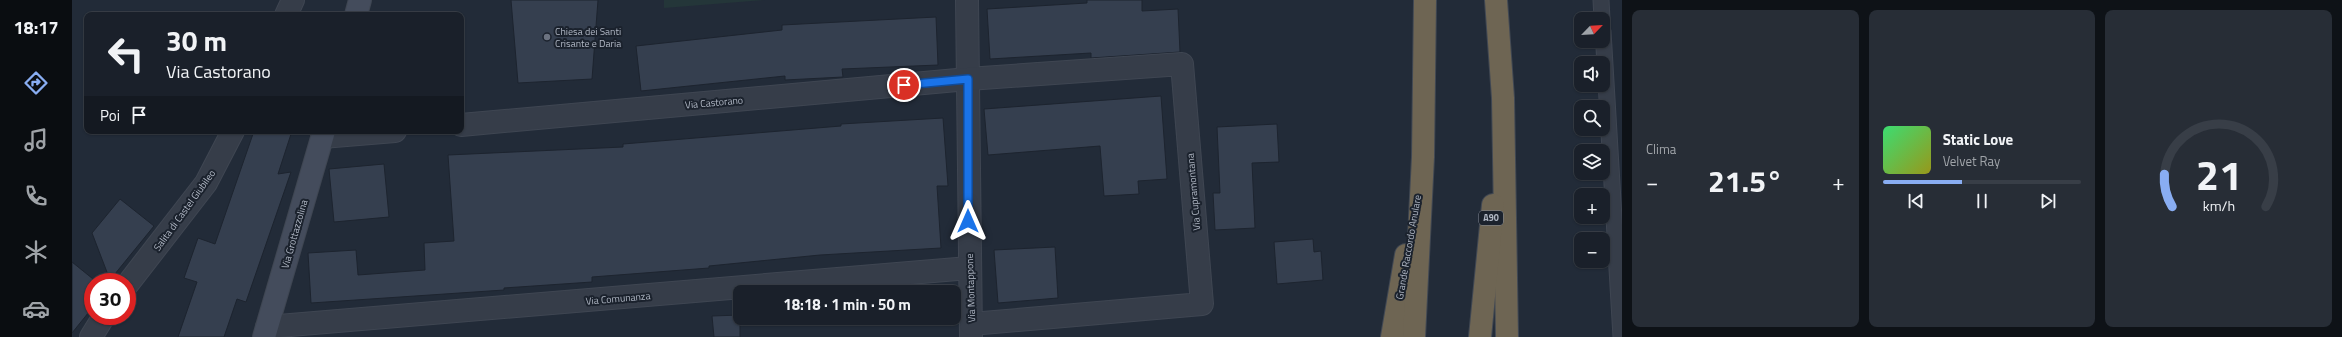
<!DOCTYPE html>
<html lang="it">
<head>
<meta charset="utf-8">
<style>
  :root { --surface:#1a202a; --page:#272d36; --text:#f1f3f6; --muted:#9fa3a8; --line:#383e47; --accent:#89adf2 }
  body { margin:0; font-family:"Titillium Web",sans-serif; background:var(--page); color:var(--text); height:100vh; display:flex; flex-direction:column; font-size:15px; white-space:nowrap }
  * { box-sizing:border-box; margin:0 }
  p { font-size:13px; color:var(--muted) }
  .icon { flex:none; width:22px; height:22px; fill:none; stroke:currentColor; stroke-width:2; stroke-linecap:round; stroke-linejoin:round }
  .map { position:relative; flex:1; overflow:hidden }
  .details { display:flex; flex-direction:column; gap:10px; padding:10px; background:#0e1217; width:720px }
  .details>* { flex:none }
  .top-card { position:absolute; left:12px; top:12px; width:380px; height:122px; border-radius:8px; box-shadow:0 1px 3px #0004,0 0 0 1px var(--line); background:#1a202a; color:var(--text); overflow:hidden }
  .needle { width:26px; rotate:65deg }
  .controls { position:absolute; left:1502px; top:12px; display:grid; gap:8px }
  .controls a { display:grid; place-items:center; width:36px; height:36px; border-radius:8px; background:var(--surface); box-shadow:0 1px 3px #0004,0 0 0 1px var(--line); font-size:20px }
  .speed { position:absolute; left:12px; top:273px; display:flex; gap:8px; font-size:20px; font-weight:700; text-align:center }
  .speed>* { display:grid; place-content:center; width:52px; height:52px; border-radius:50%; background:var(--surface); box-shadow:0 1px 3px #0004,0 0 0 1px var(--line); line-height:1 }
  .speed .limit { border:6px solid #d22; background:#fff; color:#111 }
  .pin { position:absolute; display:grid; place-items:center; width:34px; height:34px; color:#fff; margin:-17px; border:2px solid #fff; border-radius:50%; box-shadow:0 1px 4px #0007 }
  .me { position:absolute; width:44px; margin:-22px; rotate:0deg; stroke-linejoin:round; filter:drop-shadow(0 0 3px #0008) }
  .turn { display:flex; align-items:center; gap:14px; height:84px; padding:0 16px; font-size:18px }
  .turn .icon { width:52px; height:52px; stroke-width:2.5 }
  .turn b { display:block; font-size:28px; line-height:34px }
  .then { display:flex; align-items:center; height:38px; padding:0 16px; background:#0003; gap:8px; font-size:15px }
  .big { font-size:30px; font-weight:700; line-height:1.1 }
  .details .card { flex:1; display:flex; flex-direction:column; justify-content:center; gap:6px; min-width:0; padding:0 14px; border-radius:8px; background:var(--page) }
  .details .dial { align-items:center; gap:0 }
  .dial svg { height:104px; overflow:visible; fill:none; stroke:var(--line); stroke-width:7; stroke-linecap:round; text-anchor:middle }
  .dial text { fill:var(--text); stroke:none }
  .song { display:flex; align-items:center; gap:12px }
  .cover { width:48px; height:48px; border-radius:6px; background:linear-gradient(135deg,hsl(140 70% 55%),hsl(60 70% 35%)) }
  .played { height:4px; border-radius:2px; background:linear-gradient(90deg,var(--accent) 40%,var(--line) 40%) }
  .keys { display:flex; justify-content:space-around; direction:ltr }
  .heat { display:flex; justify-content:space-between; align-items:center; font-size:22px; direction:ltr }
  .details .tiles { flex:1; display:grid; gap:10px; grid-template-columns:repeat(3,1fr) }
  .trip { position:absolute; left:661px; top:285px; width:228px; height:40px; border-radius:8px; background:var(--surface); box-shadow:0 1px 3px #0004,0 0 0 1px var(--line); font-weight:700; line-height:40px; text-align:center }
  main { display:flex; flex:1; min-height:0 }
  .tab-bar { display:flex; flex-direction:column; width:72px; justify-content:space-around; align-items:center; background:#0a0d11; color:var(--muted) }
  .tab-bar .icon { width:28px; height:28px }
  .tab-bar .current { color:var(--accent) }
  .tab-bar b { font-size:18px; color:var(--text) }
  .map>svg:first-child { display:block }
  .green { fill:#243639 }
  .building { fill:#353f4f; stroke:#1d242f }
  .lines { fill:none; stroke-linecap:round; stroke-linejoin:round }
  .lane-casing { stroke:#3f4652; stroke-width:17 }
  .street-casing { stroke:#3f4652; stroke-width:24 }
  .secondary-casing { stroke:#3f4652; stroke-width:24 }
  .highway-casing { stroke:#414853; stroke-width:24 }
  .lane { stroke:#363d49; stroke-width:15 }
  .street { stroke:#363d49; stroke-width:22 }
  .secondary { stroke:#444c5c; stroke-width:22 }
  .highway { stroke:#6e6553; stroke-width:22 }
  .route-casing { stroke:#114b97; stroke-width:10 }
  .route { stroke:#1a73e8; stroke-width:7 }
  .worship-dot { fill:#6b7280; stroke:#1b222d; stroke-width:1.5 }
  .labels { text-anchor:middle; stroke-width:4; stroke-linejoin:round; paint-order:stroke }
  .shield { fill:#1b222d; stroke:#848b97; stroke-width:1 }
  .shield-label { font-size:9px; font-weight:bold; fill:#b1b8c5 }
  .poi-label { font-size:10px; fill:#b1b8c5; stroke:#1b222d; text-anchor:start }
  .street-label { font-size:10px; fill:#b1b8c5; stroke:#1b222d }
</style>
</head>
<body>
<main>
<nav class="tab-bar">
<b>18:17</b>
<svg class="icon current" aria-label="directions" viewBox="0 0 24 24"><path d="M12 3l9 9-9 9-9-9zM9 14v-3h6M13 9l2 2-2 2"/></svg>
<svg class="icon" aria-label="music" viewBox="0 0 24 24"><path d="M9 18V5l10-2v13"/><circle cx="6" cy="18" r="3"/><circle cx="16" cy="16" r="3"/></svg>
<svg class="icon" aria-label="phone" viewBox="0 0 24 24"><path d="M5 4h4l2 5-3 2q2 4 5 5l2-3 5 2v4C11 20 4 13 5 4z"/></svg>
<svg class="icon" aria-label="climate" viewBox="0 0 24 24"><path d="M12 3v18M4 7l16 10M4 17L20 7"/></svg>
<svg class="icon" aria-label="car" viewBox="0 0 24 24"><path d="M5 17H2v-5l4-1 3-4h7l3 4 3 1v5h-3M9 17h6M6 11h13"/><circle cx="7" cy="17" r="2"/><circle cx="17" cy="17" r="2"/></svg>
</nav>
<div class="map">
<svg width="1550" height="337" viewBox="0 0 1550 337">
  <rect width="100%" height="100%" fill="#222b38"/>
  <!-- green -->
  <path class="green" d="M592,0H693L592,8Z"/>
  <!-- building -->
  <g class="building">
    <path d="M439,0H526L520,79L446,83Z"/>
    <path d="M1015,0H1070V11L1106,9L1108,52L1019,58V53L918,59L915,9L1015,3Z"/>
    <path d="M864,17L866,65L770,69L771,77L713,80V76L569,91L564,46L710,30V25Z"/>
    <path d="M1089,96L1095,179L1066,181L1067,194L1032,196L1028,146L916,155L912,109Z"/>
    <path d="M871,118L876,186H865L869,248L748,255L637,266V268L520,277V282L432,288V290L239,303L236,253L284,250L286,275L353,270L352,243L382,241L376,155L551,147V144L769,126V124Z"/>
    <path d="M1205,124L1207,162L1180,163L1183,228L1143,230L1141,193H1148L1145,127Z"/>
    <path d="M182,131H220L206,174L219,172L174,302L165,299L152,337H106L125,282L112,278L126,238L143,244Z"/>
    <path d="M312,164L317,217L262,222L257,169Z"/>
    <path d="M48,199L82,226L38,280L20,233Z"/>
    <path d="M1241,239L1242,252L1249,251L1251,280L1205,284L1202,242Z"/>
    <path d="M983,247L986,298L926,303L922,250Z"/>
    <path d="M0,262L21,279V307L0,333Z"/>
    <path d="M668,315V337H642L640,316Z"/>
  </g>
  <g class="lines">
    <!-- lane casing -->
    <g class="lane-casing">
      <g id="lane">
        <path d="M1529,0L1530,19"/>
        <path d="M1531,31L1549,337"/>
      </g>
    </g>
    <!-- street casing -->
    <g class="street-casing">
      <g id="street">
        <path d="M895,0L899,337"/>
        <path d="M214,15L221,0"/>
        <path d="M389,125L896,79L1110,64L1130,304L899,324"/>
        <path d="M250,137L323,131"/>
        <path d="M55,285L134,183L161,131"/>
        <path d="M195,327L897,268"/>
        <path d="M19,337L32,316"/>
      </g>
    </g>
    <!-- secondary casing -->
    <g class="secondary-casing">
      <g id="secondary">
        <path d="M284,15L288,0"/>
        <path d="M192,337L252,131"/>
      </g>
    </g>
    <!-- highway casing -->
    <g class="highway-casing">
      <g id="highway">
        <path d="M1424,0L1431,98L1435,337"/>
        <path d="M1320,337L1334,255"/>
        <path d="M1342,337L1351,157L1353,0"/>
        <path d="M1408,337L1421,205"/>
      </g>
    </g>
    <!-- lane -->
    <use href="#lane" class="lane"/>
    <!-- street -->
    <use href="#street" class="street"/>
    <!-- secondary -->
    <use href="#secondary" class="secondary"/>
    <!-- highway -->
    <use href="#highway" class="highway"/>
  </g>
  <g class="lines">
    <!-- route casing -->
    <g class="route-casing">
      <path id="route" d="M832,85L896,79V221"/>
    </g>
    <!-- route -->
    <use href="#route" class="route"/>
  </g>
  <!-- markers -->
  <circle class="worship-dot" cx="475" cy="37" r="4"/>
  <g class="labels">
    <!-- shield labels -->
    <rect class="shield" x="1407" y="211" width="24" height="14" rx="3"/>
    <g class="shield-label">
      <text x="1419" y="221">A90</text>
    </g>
    <!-- poi labels -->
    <g class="poi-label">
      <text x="483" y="35">Chiesa dei Santi<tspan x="483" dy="12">Crisante e Daria</tspan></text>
    </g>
    <!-- street labels -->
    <g class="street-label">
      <text transform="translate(642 102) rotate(-5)" y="4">Via Castorano</text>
      <text transform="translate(1121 192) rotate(-95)" y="4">Via Cupramontana</text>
      <text transform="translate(112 210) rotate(-54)" y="4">Salita di Castel Giubileo</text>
      <text transform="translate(222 234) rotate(-74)" y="4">Via Grottazzolina</text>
      <text transform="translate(1336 247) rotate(-80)" y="4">Grande Raccordo Anulare</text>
      <text transform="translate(898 288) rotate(-92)" y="4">Via Montappone</text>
      <text transform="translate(546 298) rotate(-5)" y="4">Via Comunanza</text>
    </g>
  </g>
</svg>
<div class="controls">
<a><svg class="needle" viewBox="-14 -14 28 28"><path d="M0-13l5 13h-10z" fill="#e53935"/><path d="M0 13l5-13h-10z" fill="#9fa3a8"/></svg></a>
<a><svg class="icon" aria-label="sound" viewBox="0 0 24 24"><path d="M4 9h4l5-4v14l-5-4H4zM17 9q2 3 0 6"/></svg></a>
<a><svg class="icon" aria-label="search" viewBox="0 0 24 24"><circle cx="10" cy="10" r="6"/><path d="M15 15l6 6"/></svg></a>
<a><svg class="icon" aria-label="layers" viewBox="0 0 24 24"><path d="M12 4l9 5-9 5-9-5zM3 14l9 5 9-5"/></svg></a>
<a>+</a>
<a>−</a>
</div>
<div class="speed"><div class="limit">30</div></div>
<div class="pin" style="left:832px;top:85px;background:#d93025"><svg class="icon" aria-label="arrive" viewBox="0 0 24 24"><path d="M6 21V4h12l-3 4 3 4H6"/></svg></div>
<svg class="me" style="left:896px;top:221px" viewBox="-20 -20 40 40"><path d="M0-17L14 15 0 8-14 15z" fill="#1a73e8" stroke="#fff" stroke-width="4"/></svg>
<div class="trip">18:18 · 1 min · 50 m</div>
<div class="top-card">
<div class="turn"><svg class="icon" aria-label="left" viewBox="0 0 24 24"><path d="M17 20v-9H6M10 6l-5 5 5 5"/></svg><div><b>30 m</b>Via Castorano</div></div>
<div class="then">Poi<svg class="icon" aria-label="arrive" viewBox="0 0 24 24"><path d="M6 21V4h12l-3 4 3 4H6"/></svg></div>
</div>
</div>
<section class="details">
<div class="tiles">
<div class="card"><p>Clima</p>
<div class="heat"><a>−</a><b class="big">21.5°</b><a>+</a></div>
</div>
<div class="card">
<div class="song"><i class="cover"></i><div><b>Static Love</b><p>Velvet Ray</p></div></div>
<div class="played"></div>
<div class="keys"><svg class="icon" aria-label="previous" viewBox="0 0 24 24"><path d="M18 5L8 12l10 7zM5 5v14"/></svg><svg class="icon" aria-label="pause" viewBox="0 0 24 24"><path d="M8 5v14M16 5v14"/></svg><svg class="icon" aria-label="next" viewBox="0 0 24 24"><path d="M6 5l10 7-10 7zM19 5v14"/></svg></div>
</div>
<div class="card dial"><svg viewBox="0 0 100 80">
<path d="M14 69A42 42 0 1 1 86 69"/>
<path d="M14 69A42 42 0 0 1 8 44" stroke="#89adf2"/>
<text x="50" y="56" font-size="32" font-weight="700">21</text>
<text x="50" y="72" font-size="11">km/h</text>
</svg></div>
</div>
</section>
</main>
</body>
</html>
